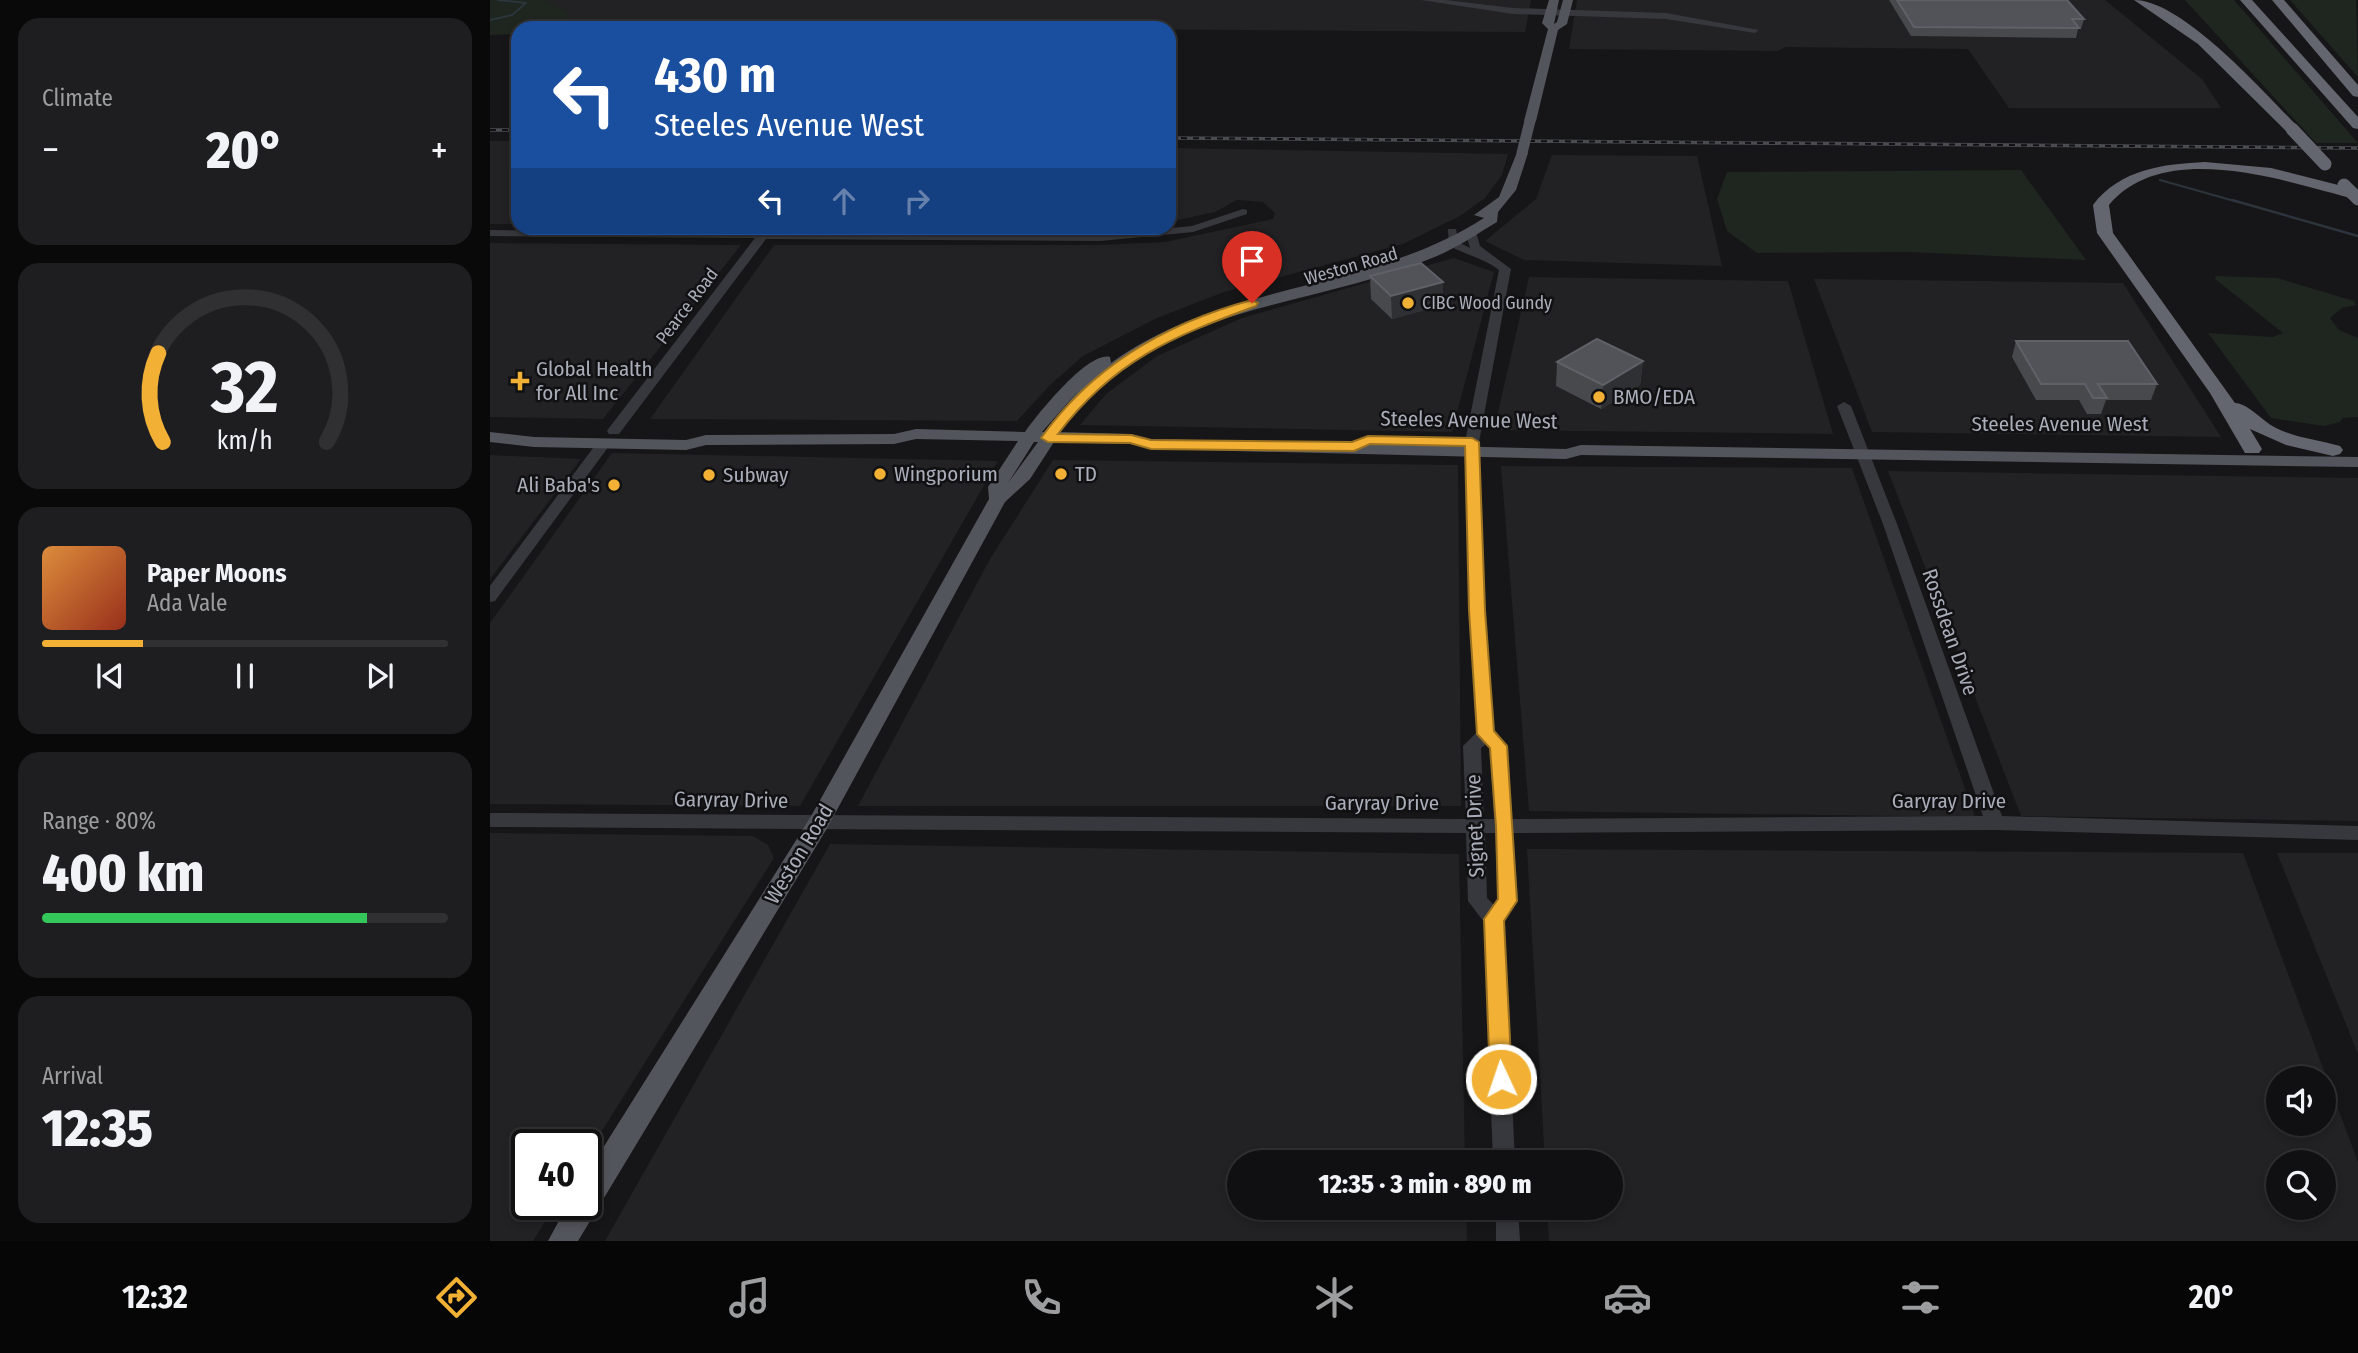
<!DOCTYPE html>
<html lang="en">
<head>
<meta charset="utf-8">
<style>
  :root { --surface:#101012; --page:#1e1e20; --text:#f1f3f6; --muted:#9c9d9f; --line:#303032; --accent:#f2b134 }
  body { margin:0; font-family:"Fira Sans Condensed",sans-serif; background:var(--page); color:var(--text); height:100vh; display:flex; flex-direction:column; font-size:26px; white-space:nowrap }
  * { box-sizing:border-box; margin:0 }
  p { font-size:23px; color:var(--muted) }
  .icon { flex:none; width:38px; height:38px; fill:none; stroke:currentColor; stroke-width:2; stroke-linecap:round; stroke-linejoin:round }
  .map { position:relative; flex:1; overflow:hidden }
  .panel { display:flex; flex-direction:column; gap:18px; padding:18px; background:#09090a; width:490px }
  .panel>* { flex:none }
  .banner { position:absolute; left:21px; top:21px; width:665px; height:214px; border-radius:21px; box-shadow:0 4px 10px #0003,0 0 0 2px var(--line); background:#1a4fa0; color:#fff; overflow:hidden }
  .controls { position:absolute; left:1776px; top:1066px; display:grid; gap:14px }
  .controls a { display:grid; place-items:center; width:70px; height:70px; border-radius:50%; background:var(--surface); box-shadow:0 4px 10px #0003,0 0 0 2px var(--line); font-size:35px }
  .speed { position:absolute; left:21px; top:1129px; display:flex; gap:14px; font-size:35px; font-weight:700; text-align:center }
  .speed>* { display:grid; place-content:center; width:91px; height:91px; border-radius:50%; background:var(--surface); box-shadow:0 4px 10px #0003,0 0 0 2px var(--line); line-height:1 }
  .speed .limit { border:4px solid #111; border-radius:10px; background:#fff; color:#111 }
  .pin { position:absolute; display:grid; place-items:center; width:60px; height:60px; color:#fff; margin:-72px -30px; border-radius:50% 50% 50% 0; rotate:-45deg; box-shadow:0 0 7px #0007 }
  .pin .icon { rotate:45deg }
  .me { position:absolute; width:77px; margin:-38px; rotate:357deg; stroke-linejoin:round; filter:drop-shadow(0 0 5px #0008) }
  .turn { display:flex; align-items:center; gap:24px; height:147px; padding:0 28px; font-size:32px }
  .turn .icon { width:91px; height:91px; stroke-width:2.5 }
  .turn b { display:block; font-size:49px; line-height:60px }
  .lanes { display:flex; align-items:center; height:66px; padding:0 28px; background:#0003; justify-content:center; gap:35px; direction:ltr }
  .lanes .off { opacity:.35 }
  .big { font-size:52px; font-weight:800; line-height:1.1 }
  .panel .widget { flex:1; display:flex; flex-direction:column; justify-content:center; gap:10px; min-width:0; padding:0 24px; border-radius:21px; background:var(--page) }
  .panel .dial { align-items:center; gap:0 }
  .dial svg { height:182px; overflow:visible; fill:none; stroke:var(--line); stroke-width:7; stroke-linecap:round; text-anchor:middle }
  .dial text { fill:var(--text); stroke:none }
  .song { display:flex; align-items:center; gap:21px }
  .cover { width:84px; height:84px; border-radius:10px; background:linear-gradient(135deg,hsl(30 70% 55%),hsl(10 70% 35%)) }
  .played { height:7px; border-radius:4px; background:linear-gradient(90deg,var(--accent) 25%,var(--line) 25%) }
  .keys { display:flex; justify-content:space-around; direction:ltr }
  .heat { display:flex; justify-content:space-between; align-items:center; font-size:38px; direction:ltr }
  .charge { height:10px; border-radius:5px; background:linear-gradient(90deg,#34c759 80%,var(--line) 0) }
  .trip { position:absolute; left:737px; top:1150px; width:396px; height:70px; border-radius:35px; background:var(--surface); box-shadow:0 4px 10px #0003,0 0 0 2px var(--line); font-weight:800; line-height:70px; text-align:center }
  .menu { display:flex; height:112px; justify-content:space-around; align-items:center; background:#060607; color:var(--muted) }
  .menu .icon { width:49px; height:49px }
  .menu .selected { color:var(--accent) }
  .menu b { font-size:32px; color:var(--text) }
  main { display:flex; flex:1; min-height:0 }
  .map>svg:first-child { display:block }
  .built { fill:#222225; fill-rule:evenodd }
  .green { fill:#1e261f }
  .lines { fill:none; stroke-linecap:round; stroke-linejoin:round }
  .stream-far1 { stroke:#2c353c; stroke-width:2 }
  .stream { stroke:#2c353c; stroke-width:2.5 }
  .minor { fill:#37383d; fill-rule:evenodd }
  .major { fill:#53555c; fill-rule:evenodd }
  .highway { fill:#63666e; fill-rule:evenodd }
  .rail-casing { stroke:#4a4c52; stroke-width:3.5 }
  .rail { stroke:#111113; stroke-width:2; stroke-dasharray:6; stroke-linecap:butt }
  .major-bridge { stroke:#53555c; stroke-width:11 }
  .highway-bridge { stroke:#63666e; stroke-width:13 }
  .wall { fill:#47494d }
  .shaded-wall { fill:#2f3033 }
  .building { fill:#525359; stroke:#5f6168; stroke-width:2 }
  .route { fill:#f2b134; stroke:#9d7322; stroke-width:2 }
  .poi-dot { fill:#f2b134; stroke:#111113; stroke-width:2.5 }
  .labels { text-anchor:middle; stroke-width:5; stroke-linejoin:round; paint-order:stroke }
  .far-street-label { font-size:18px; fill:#a8adb8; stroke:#111113 }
  .far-poi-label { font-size:18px; fill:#a8adb8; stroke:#111113; text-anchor:start }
  .poi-label { font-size:21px; fill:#a8adb8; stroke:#111113; text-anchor:start }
  .street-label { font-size:21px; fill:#a8adb8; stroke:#111113 }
</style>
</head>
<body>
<main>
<section class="panel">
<div class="widget"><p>Climate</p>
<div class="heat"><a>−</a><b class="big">20°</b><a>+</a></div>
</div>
<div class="widget dial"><svg viewBox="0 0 100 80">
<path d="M14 69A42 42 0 1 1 86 69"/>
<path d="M14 69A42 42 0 0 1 12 30" stroke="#f2b134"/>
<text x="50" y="56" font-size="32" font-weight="700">32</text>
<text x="50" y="72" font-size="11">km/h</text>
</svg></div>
<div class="widget">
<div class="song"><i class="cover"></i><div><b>Paper Moons</b><p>Ada Vale</p></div></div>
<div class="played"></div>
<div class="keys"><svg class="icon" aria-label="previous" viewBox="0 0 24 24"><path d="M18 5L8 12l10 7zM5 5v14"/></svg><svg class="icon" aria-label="pause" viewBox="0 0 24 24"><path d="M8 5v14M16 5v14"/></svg><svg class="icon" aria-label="next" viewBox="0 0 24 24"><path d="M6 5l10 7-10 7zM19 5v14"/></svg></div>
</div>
<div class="widget"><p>Range · 80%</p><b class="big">400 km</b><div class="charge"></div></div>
<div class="widget"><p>Arrival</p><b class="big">12:35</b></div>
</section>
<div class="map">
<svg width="1868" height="1241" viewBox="0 0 1868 1241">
  <rect width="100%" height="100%" fill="#161618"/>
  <!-- built -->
  <g class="built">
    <path d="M54,0H1041L1035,32L77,25V11L54,2Z"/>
    <path d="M1087,0H1615L1712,79L1731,108H1519L1478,49L1296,47L1288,51L1079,49Z"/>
    <rect x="0" y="141" width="28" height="83"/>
    <path d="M679,148L1018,154L1012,175L995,198L970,216L913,244L734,292L667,318L593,356L560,385L527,421L160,419L284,245H610L675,242L783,219L785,213L773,202L747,200L725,212L679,222Z"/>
    <path d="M1062,155L1207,156L1232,266L1034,260L995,241L1046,199Z"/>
    <path d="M0,243L251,245L113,419L0,417Z"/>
    <path d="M964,258L1004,272L962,432L590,425L616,394L667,356L752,318Z"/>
    <path d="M1039,277L1298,281L1343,434L1004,430Z"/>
    <path d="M1324,279L1633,283L1731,437L1382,432Z"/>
    <path d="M122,453L508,461L310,806L0,804V623Z"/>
    <path d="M0,455L91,459L0,579Z"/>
    <path d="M563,460L968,465L971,806H368L500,559Z"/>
    <path d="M1011,466L1362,468L1485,817L1039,811Z"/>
    <path d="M1398,471L1868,478V821L1531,816Z"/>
    <path d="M0,833L263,836L278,845L284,858L96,1156V1144H37V1204H66L43,1241H0Z"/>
    <path d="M340,844L969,854L975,1162H749V1208H976L977,1241H115Z"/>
    <path d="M1037,849L1753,853L1868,1162V1241H1059L1057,1208H1120V1162H1055ZM1788,1078H1834V1124H1788ZM1788,1162H1834V1208H1788Z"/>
    <path d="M1787,853H1868V1054Z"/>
  </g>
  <!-- green -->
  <g class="green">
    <path d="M0,0H54L77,11L78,25L370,28H28V34L0,35Z"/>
    <path d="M1695,0H1744L1868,143H1826Z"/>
    <path d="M1800,0H1866L1868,77Z"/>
    <path d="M1531,170L1596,260L1420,252L1267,253L1237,231L1227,199L1237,172Z"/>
    <path d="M1726,276L1787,278L1864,301L1866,305L1852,308L1840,318L1849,330L1868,338V417L1853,418L1850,422L1834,426L1781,418L1718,333L1783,337L1793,333L1725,279Z"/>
  </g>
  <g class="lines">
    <!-- stream-far1 -->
    <g class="stream-far1">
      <path d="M0,20L22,15L36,3L8,0"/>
      <path d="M1670,180L1748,202"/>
    </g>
    <!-- stream -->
    <path class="stream" d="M1742,200L1868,236"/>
    <!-- minor -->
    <g class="minor">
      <path d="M931,0H955L1023,8L1176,13L1269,30L1265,33L1176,19L1023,14Z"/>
      <path d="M753,209L757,210V214L703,232L611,241L276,239L129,434H119L117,431L119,428L265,238L0,236V230L611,235L702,226Z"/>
      <path d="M958,229H966L968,242L980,248L976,234L986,232L990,246L1021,269L989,442L995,610L1004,732L1018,746L1022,819L1493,816L1393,524L1347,406L1354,402L1361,406L1407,524L1512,816L1868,826V840L1505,830L1023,833L1028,901L1014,921L1025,1162H1003L994,922L978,901L976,833L0,827V813L976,819L973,746L987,732L979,610L975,442L1009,270C995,259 977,255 959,246ZM996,744L1000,748L1004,819H994L991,748ZM995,833H1005L1008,899L1004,905L997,898Z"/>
      <path d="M114,439L121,443L119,446L5,601L0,602V586L109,440Z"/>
      <path d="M1006,1208H1028L1030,1241H1006Z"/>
    </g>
    <!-- major -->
    <g class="major">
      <path d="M1059,0H1069L1064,24L1067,22L1073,0H1083L1077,24L1068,30L1046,121L1040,125L1034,121L1058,29L1052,23Z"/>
      <path d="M1028,150L1038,153L1026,190L1008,212L1007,222C987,234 968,247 947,256C817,312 659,301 570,432L641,434L661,439L1076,449L1091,445L1868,457V467L1091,455L1076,459L661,449L641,444L564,442L540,479L515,502L336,830L88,1241H58L78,1204H96V1175L320,818L499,499L498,487L528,441L426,439L404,444L216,445L196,450L44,447L0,442V432L44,437L196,440L216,435L404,434L426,429L535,432C548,414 598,351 620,357L621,363C732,282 879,292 994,218L984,215L1009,197ZM590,389L554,432H552ZM544,442H548L518,483Z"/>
    </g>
    <!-- highway -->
    <g class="highway">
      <path d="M1644,0C1692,0 1773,91 1807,126V132H1797L1708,44Z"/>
      <path d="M1750,0H1762L1868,117V129L1863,128Z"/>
      <path d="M1782,0H1794L1868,85V97L1863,96Z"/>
      <path d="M1715,162L1781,168L1868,190V200C1798,182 1675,138 1619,205L1623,233L1745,403C1759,404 1772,421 1786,428C1806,438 1828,440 1850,446L1853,450L1850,454L1843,456L1796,445L1760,429L1772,449L1769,453H1755L1720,393L1607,233L1603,205C1630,169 1674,164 1715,162Z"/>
    </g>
    <!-- rail casing -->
    <g class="rail-casing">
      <g id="rail">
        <path d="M0,130H28"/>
        <path d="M679,138L1868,148"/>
      </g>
    </g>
    <!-- rail -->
    <use href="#rail" class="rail"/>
    <!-- major-bridge -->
    <path class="major-bridge" d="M1032,153L1040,121"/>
    <!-- highway-bridge -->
    <g class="highway-bridge">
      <path d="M1802,129L1835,164"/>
      <path d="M1854,185L1868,199"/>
    </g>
  </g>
  <!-- wall -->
  <g class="wall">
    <path d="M1399,0H1577L1594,19L1591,29H1588L1586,38L1421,36Z"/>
    <path d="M880,276L953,282V305L902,319L881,299Z"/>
    <path d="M1526,341L1667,384L1661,400H1616L1611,414H1597L1589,400H1546L1522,357Z"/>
    <path d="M1153,361L1150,385L1111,409L1066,386L1067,362Z"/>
  </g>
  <!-- shaded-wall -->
  <g class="shaded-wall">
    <path d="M953,282V305L902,319L901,296Z"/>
    <path d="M1153,361L1150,385L1111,409L1113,385Z"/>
  </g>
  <!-- building -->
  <g class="building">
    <path d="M1407,0H1577L1594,19H1582L1589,28L1424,27Z"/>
    <path d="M931,263L953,282L901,296L880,276Z"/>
    <path d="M1107,339L1153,361L1113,385L1067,362Z"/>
    <path d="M1526,341H1638L1667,384H1608L1617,398H1603L1595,384H1551Z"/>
  </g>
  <!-- route -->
  <path class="route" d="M762,300L768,303L766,306C682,337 624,360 568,434L641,435L661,440L862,442L878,436L982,438L989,442L995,610L1004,731L1017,746L1027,901L1014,921L1022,1079L1018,1086L1011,1089L1003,1086L1000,1079L994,919L1008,899L1006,826L1000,748L987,734L979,610L975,446L880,444L864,451L661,449L640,443L558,442L551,438C603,365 676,323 762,300Z"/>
  <!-- markers -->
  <g class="poi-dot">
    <circle cx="918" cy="303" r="7"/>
    <path d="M26.5 370.5h7v7h7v7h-7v7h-7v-7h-7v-7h7z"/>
    <circle cx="1109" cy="397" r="7"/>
    <circle cx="390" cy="474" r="7"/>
    <circle cx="571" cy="474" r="7"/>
    <circle cx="219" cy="475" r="7"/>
    <circle cx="124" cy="485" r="7"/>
  </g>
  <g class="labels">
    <!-- far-street labels -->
    <g class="far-street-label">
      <text transform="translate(861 266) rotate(-16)" y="6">Weston Road</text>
      <text transform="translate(197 306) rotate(-53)" y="6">Pearce Road</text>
    </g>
    <!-- far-poi labels -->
    <g class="far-poi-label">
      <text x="932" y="309">CIBC Wood Gundy</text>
    </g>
    <!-- poi labels -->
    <g class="poi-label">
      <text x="46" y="376">Global Health<tspan x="46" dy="24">for All Inc</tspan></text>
      <text x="1123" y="404">BMO/EDA</text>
      <text x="404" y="481">Wingporium</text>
      <text x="585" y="481">TD</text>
      <text x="233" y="482">Subway</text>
      <text x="110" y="492" text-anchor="end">Ali Baba's</text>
    </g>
    <!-- street labels -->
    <g class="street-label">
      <text transform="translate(979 420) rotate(1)" y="7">Steeles Avenue West</text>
      <text x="1570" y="431">Steeles Avenue West</text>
      <text transform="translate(1460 632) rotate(71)" y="7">Rossdean Drive</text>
      <text transform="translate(241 800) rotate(1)" y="7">Garyray Drive</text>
      <text x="1459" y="808">Garyray Drive</text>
      <text x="892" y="810">Garyray Drive</text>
      <text transform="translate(985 826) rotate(-92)" y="7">Signet Drive</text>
      <text transform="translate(309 854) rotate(-59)" y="7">Weston Road</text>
    </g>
  </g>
</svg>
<div class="controls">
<a><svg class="icon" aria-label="sound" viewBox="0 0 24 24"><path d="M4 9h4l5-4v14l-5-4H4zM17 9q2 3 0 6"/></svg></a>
<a><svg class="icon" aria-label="search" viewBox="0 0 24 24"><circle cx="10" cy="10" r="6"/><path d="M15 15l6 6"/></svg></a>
</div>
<div class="speed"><div class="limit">40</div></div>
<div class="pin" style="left:762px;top:303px;background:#d93025"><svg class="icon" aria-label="arrive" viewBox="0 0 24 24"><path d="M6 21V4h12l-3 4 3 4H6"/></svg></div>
<svg class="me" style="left:1011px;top:1079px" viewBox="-20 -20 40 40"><circle r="17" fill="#f2b134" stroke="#fff" stroke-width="3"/><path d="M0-11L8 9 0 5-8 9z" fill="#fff"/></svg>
<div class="trip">12:35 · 3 min · 890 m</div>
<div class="banner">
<div class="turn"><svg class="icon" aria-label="left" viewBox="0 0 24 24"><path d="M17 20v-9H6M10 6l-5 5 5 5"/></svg><div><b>430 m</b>Steeles Avenue West</div></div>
<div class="lanes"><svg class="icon" aria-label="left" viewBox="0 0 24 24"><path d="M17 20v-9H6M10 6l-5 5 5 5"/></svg><svg class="icon off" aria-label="ahead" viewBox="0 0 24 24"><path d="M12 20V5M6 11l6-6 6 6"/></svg><svg class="icon off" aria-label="right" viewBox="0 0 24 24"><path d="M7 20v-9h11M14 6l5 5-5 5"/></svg></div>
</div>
</div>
</main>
<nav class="menu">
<b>12:32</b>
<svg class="icon selected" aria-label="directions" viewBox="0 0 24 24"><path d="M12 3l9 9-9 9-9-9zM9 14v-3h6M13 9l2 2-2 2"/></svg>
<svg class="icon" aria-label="music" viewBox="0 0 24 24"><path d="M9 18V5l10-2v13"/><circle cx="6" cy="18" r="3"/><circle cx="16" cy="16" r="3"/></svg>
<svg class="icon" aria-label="phone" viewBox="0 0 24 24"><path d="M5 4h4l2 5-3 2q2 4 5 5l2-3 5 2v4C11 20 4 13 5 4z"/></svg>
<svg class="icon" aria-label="climate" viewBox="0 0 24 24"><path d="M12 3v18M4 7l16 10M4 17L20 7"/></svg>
<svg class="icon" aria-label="car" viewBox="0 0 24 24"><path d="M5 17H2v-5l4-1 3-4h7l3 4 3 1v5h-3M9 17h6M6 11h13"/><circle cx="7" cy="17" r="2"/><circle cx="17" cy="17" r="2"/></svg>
<svg class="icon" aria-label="filters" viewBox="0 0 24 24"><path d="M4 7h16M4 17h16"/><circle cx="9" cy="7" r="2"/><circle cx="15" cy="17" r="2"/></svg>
<b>20°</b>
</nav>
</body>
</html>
